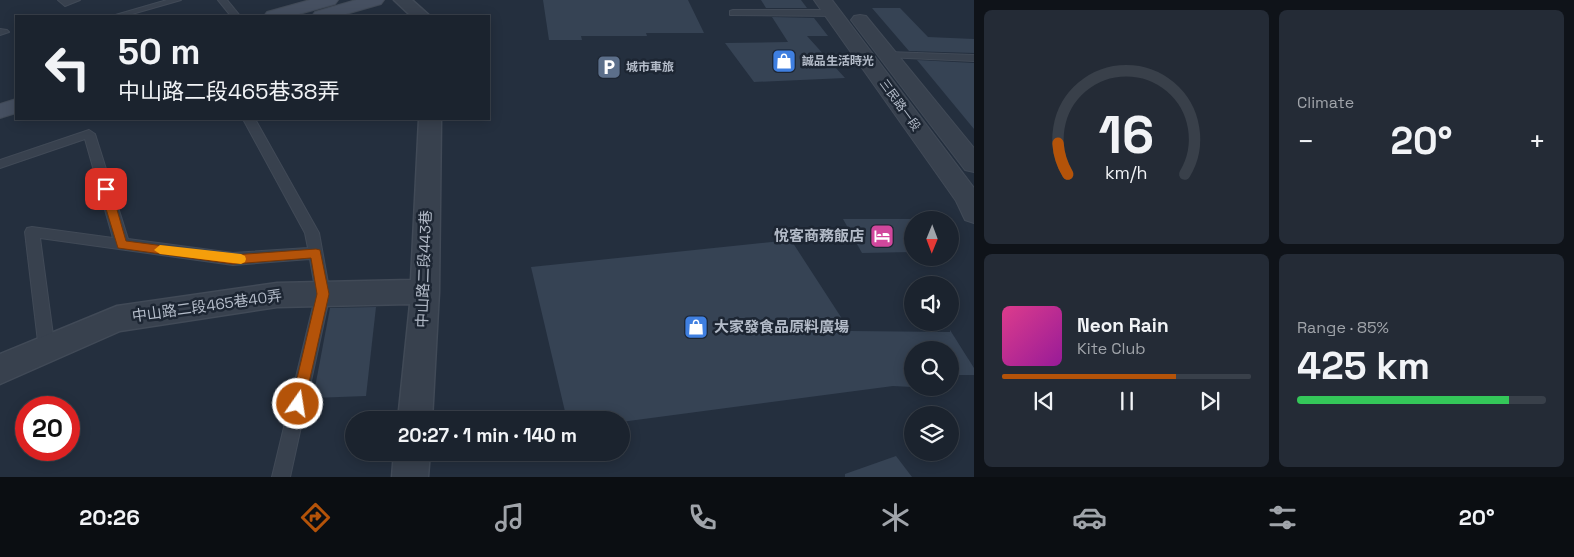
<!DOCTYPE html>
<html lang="en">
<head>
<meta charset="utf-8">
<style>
  :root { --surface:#1b232e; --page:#242b36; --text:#f1f3f6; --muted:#a0a4aa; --line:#39404a; --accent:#b45309 }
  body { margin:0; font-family:"Space Grotesk","Noto Sans TC",sans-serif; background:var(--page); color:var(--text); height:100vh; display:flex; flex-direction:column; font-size:19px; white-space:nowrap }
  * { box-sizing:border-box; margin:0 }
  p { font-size:16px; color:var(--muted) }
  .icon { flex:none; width:28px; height:28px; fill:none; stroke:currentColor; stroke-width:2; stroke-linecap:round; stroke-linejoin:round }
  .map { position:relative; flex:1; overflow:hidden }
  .details { display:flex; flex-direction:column; gap:10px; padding:10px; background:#0f1319; width:600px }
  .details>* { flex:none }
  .guide { position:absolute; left:15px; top:15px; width:475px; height:105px; border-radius:0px; box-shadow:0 2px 12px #0003,0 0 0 1px var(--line); background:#1b232e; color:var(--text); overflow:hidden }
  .needle { width:32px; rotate:181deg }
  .controls { position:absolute; left:904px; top:211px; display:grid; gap:10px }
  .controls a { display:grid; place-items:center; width:55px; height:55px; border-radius:50%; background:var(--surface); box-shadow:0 2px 12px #0003,0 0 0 1px var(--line); font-size:25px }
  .speed { position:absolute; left:15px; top:396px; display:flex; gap:10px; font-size:25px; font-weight:700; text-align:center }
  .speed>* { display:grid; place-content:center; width:65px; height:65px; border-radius:50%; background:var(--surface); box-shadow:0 2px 12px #0003,0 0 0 1px var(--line); line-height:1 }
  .speed .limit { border:8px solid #d22; background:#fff; color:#111 }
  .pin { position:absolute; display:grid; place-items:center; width:42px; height:42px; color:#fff; margin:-21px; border-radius:10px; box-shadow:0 2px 8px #0006 }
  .me { position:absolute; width:55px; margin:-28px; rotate:13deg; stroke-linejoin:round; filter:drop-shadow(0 0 4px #0008) }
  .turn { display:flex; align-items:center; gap:18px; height:105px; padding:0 20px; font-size:22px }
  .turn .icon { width:65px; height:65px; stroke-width:2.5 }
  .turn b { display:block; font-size:35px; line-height:42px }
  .big { font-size:38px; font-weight:800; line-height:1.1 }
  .details .tile { flex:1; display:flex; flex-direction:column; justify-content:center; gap:8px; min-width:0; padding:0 18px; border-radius:8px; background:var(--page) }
  .details .dial { align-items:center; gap:0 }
  .dial svg { height:130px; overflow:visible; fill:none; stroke:var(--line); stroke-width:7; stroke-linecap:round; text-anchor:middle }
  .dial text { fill:var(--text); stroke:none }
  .song { display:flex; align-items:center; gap:15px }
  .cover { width:60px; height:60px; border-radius:8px; background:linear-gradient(135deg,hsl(330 70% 55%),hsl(300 70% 35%)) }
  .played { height:5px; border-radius:2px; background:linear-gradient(90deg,var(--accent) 70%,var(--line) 70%) }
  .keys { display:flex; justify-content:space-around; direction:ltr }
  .heat { display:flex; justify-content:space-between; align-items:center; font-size:28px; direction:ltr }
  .charge { height:8px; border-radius:4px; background:linear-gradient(90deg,#34c759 85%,var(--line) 0) }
  .details .tiles { flex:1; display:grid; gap:10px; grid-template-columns:repeat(2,1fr) }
  .trip { position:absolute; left:345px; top:411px; width:285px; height:50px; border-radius:25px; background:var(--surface); box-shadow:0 2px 12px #0003,0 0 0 1px var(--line); font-weight:800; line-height:50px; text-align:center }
  .dock { display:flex; height:80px; justify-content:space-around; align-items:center; background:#0b0e12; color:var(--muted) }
  .dock .icon { width:35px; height:35px }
  .dock .selected { color:var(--accent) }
  .dock b { font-size:22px; color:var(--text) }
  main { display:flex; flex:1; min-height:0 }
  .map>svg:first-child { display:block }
  .building { fill:#364354 }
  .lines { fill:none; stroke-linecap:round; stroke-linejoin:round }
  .service-casing { stroke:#414a57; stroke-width:2 }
  .minor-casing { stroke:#414a57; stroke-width:3 }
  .tertiary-casing { stroke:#414a57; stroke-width:2 }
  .secondary-casing { stroke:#414a57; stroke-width:2 }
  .service { fill:#38414e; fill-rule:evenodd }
  .minor { fill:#38414e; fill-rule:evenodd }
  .tertiary { fill:#38414e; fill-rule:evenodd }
  .secondary { fill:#465061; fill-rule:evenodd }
  .route { fill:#b45309; stroke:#753606 }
  .slow { fill:#f59e0b }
  .labels { text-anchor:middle; stroke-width:5; stroke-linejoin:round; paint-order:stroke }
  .far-poi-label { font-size:12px; font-weight:bold; fill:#b4bcc9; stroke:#1d2633; text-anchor:start }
  .far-street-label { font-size:12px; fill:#b4bcc9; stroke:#1d2633 }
  .poi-label { font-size:15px; font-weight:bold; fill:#b4bcc9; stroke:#1d2633; text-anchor:end }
  .street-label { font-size:15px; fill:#b4bcc9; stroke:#1d2633 }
</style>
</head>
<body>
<main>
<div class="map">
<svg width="974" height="477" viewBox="0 0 974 477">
  <rect width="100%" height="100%" fill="#242f3e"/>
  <!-- building -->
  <g class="building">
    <path d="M543,0H688L704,33H646L647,36H581L582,40H549Z"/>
    <path d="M761,0H801L807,8H766Z"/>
    <path d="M872,8H900L928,37L974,39V53L909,51Z"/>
    <path d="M772,17L814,18L828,36H807L845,78L754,82L725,43L788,42Z"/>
    <path d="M917,60L974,63V129Z"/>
    <path d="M843,219H912V252L862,253Z"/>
    <path d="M791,240L850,331L950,332V330L974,368V375H950V350H912V387L893,386L621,422V420H567L531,267Z"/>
    <path d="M376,307L366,396L313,398L330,308Z"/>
    <path d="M896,456L912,477H845V474Z"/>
  </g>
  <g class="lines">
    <!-- service casing -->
    <g class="service-casing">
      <g id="service">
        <path d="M58,0H80L65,6Z"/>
        <path d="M167,0H181L125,16H112Z"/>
        <path d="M218,0H227L240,16H231Z"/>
        <path d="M733,10H834L838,13L834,16L730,15V11Z"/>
        <path d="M0,29L7,30L9,32L0,35Z"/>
        <path d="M888,52L974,55V61L885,57V53Z"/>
        <path d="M243,119H255L319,233L330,294L290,477H272L316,294L310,259L233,265L40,238L55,350L53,355L47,357L41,355L39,350L25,232L27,228L32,227L113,238L85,139L0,168V160L89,130L95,134L128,239L233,253L308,248L305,233Z"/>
      </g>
    </g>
    <!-- minor casing -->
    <g class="minor-casing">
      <g id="minor">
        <path d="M394,0H412L430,16H411Z"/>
        <path d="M419,119H441L439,292L432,420H398L410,304L277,307L120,331L0,384V354L117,306L277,283L411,280Z"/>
        <path d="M394,452H430L428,477H392Z"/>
      </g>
    </g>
    <!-- tertiary casing -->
    <g class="tertiary-casing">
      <g id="tertiary">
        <path d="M814,0H832L974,188V223L965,220L956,201L937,174Z"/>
        <path d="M860,15L866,16L974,148V172L965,170L854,24L851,20L854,16Z"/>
      </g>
    </g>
    <!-- secondary casing -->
    <g class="secondary-casing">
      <g id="secondary">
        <path d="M310,0H338L335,4L292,16H264L267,12Z"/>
        <path d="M356,0H384L381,4L339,16H312L315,12Z"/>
        <path d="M16,99V113L0,118V104Z"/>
      </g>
    </g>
    <!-- service -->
    <use href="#service" class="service"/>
    <!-- minor -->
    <use href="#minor" class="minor"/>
    <!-- tertiary -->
    <use href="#tertiary" class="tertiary"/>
    <!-- secondary -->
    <use href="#secondary" class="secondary"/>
  </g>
  <!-- route -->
  <path class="route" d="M106,186L111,189L126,241L233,255L316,249L320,250L329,294L303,409L298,411L293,409L291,404L317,294L311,258L233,264L118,248L100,189Z"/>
  <!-- slow -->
  <path class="slow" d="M160,245L241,254L245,256L246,259L245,262L241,264L160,254L154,250Z"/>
  <!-- icons -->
  <defs>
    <g id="shop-square" transform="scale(1.25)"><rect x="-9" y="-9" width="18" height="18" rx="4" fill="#3f7fe0" stroke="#1d2633"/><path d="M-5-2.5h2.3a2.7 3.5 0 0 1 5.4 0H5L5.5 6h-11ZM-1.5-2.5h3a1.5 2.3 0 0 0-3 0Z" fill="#fff"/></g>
    <g id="parking-square" transform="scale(1.25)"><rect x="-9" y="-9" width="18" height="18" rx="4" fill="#5c6f8a" stroke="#1d2633"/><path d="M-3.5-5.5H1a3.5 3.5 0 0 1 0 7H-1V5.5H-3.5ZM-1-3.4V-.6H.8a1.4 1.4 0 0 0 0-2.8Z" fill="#fff"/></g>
    <g id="hotel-square" transform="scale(1.25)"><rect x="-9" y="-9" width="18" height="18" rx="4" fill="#d1479c" stroke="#1d2633"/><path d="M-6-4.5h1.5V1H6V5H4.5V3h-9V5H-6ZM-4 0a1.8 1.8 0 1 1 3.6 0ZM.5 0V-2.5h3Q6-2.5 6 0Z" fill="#fff"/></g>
  </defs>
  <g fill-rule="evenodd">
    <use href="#shop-square" x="784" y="61"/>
    <use href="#parking-square" x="609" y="67"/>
    <use href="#hotel-square" x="882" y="236"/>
    <use href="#shop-square" x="696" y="327"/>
  </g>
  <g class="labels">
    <!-- far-poi labels -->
    <g class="far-poi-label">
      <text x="802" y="65">誠品生活時光</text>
      <text x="626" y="71">城市車旅</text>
    </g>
    <!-- far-street labels -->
    <g class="far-street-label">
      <text transform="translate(900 105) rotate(54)" y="4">三民路一段</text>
    </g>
    <!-- poi labels -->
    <g class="poi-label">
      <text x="864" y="241">悅客商務飯店</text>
      <text x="714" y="332" text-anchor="start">大家發食品原料廣場</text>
    </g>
    <!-- street labels -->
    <g class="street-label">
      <text transform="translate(424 269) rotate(-88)" y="5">中山路二段443巷</text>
      <text transform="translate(207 306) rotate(-8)" y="5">中山路二段465巷40弄</text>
    </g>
  </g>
</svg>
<div class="controls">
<a><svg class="needle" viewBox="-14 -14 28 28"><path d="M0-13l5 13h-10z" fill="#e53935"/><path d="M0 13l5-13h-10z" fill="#a0a4aa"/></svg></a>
<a><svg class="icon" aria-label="sound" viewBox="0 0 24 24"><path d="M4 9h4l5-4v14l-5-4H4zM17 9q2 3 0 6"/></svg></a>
<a><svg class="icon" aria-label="search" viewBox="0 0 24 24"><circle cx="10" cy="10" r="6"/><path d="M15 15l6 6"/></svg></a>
<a><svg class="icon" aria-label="layers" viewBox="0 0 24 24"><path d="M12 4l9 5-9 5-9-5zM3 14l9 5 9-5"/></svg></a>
</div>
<div class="speed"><div class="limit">20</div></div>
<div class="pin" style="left:106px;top:189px;background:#d93025"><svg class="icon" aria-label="arrive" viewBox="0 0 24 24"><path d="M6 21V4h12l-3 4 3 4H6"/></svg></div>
<svg class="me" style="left:298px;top:404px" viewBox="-20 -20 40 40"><circle r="17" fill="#b45309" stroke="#fff" stroke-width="3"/><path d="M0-11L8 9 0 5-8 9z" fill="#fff"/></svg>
<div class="trip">20:27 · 1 min · 140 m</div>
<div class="guide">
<div class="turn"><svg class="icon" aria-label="left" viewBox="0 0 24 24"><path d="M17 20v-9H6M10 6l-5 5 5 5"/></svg><div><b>50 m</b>中山路二段465巷38弄</div></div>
</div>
</div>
<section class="details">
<div class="tiles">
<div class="tile dial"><svg viewBox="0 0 100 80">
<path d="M14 69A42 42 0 1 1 86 69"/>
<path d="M14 69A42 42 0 0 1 8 50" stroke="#b45309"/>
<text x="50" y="56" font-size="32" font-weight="700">16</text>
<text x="50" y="72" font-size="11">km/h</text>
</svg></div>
<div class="tile"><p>Climate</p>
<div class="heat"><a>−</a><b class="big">20°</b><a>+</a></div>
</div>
<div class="tile">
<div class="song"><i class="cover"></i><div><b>Neon Rain</b><p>Kite Club</p></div></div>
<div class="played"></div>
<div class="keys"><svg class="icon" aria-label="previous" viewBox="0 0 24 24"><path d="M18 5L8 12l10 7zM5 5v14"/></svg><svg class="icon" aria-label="pause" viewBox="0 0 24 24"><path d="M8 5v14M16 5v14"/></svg><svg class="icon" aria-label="next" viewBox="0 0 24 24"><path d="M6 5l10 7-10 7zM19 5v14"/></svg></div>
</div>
<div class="tile"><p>Range · 85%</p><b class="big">425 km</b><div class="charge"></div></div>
</div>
</section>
</main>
<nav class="dock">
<b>20:26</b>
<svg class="icon selected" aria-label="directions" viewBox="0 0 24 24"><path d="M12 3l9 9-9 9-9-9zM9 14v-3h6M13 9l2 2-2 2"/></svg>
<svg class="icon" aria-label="music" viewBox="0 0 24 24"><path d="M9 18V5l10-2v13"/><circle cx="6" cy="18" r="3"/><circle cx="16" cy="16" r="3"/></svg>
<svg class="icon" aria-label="phone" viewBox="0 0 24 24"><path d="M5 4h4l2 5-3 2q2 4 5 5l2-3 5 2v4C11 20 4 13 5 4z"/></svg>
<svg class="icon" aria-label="climate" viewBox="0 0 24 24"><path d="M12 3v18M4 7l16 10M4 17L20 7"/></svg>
<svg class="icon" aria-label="car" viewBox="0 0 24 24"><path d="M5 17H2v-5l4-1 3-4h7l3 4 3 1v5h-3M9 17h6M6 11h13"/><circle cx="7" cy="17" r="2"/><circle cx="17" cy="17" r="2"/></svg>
<svg class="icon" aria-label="filters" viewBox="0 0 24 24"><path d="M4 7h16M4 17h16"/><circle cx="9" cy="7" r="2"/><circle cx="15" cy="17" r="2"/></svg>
<b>20°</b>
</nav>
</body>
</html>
